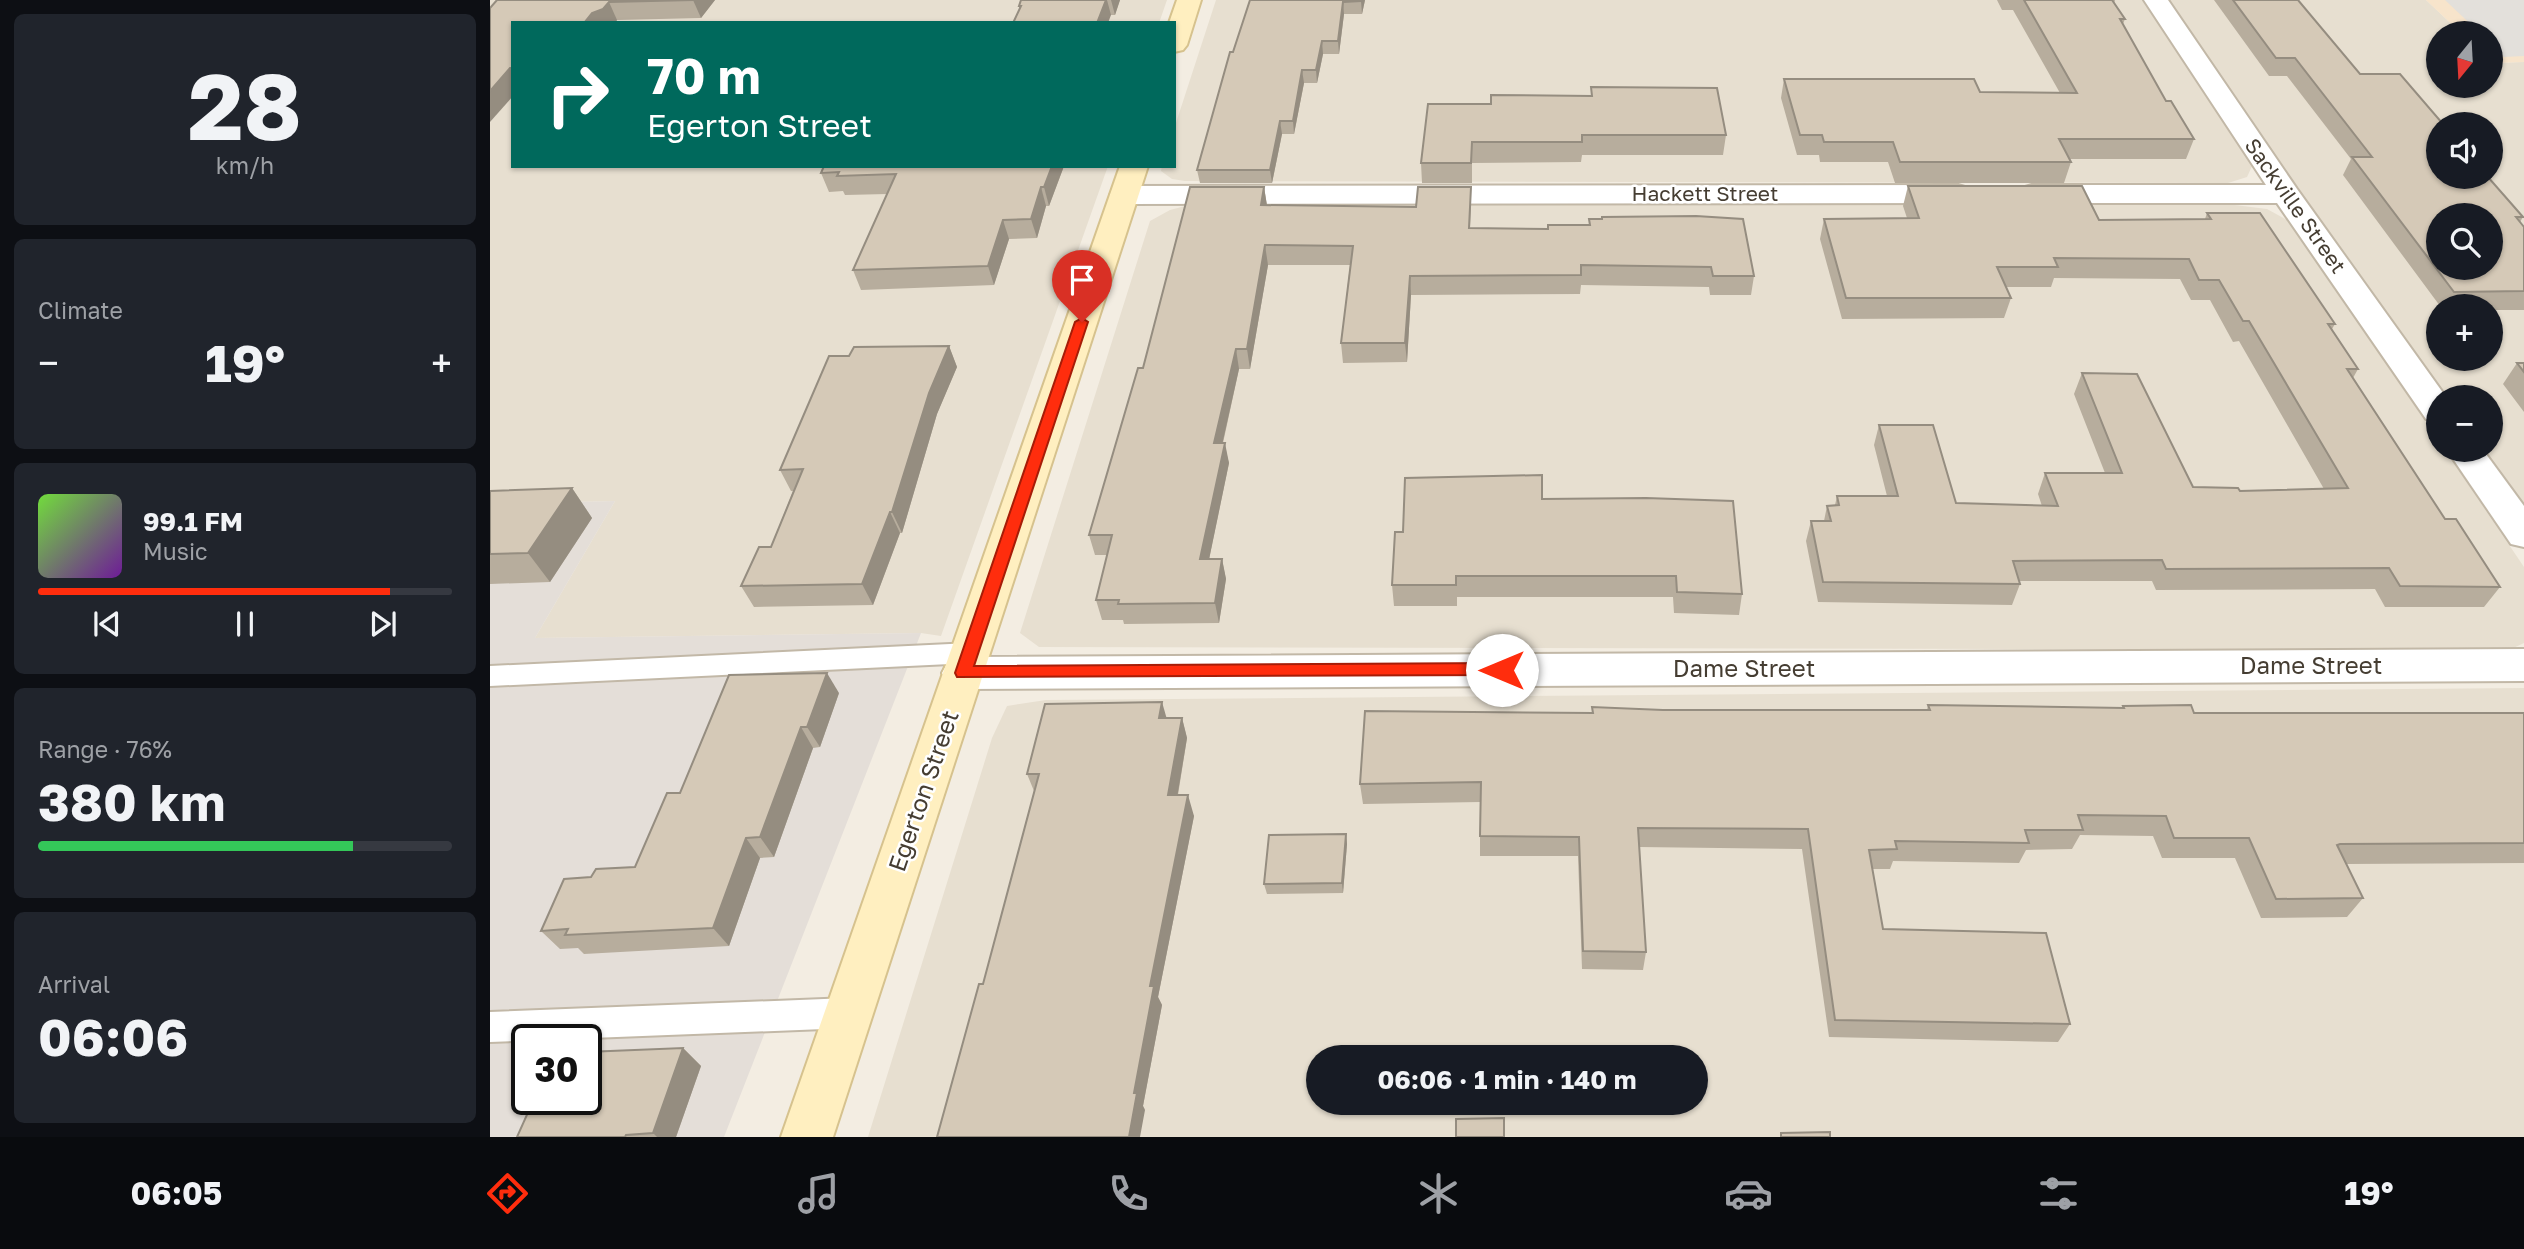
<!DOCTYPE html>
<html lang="en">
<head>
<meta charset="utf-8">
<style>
  :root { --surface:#171b24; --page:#20242c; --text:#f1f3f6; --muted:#9ea1a6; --line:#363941; --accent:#ff2d0d }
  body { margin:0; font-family:"Golos Text",sans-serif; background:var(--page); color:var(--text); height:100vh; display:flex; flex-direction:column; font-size:26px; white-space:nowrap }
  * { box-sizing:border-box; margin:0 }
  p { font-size:23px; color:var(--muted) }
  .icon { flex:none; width:38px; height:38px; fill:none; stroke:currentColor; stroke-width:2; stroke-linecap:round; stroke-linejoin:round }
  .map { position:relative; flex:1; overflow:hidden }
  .drawer { display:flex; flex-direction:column; gap:14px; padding:14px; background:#0d0f14; width:490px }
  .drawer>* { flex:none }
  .guide { position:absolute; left:21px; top:21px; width:665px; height:147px; border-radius:0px; box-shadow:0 2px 5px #0004; background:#00695c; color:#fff; overflow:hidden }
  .needle { width:46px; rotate:198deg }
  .controls { position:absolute; left:1936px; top:21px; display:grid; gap:14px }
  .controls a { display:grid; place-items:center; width:77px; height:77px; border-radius:50%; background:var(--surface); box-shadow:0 2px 5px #0004; font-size:35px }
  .speed { position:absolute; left:21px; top:1024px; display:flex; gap:14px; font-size:35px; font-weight:700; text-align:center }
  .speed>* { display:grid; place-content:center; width:91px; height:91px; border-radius:50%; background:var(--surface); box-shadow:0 2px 5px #0004; line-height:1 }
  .speed .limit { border:4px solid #111; border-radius:10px; background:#fff; color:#111 }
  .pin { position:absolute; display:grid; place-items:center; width:60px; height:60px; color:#fff; margin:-72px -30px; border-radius:50% 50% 50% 0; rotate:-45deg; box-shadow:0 0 7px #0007 }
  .pin .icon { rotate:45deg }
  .me { position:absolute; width:77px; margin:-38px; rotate:270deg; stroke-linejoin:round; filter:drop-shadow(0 0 5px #0008) }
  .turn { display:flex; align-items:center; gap:24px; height:147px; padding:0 21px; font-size:32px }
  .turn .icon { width:91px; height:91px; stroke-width:2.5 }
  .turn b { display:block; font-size:49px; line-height:60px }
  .big { font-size:52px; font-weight:700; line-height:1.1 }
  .drawer .widget { flex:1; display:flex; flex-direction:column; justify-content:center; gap:10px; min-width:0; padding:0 24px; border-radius:10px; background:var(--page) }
  .drawer .dial { align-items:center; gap:0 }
  .dial b { font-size:91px; line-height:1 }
  .song { display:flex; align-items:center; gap:21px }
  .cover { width:84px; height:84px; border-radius:10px; background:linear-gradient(135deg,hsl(100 70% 55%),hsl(280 70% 35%)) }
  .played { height:7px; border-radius:4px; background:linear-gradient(90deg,var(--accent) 85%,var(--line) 85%) }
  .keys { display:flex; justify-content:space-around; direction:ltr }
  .heat { display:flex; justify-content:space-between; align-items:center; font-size:38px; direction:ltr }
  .charge { height:10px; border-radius:5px; background:linear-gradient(90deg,#34c759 76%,var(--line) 0) }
  .trip { position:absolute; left:816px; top:1045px; width:402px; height:70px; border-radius:35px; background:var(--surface); box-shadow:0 2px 5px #0004; font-weight:700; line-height:70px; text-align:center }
  .tab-bar { display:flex; height:112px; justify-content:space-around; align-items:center; background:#090b0e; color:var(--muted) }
  .tab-bar .icon { width:49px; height:49px }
  .tab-bar .active { color:var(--accent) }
  .tab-bar b { font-size:32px; color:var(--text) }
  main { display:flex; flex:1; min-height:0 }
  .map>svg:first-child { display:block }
  .residential { fill:#e7dfd0; fill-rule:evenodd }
  .commercial { fill:#f7e4cb }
  .industrial { fill:#e4ded8; fill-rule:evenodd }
  .parking { fill:#e3e0db }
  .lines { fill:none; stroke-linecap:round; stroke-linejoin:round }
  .lane-casing { stroke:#c2b8a7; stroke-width:4 }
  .street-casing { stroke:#c2b8a7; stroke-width:4 }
  .secondary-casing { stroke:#d6c28e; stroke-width:4 }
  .lane { fill:#fff; fill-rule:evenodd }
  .street { fill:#fff; fill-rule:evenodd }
  .secondary { fill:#ffefc0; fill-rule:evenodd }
  .wall { fill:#b7ad9d }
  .shaded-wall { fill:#958d80 }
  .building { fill:#d5c9b7; stroke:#958d80; stroke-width:2; fill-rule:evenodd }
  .route { fill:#ff2d0d; stroke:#a61d08; stroke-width:2 }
  .labels { text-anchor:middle; stroke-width:5; stroke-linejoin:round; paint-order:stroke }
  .far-street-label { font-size:21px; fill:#453d32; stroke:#fff }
  .street-label { font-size:24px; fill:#453d32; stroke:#fff }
</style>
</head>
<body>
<main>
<section class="drawer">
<div class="widget dial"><b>28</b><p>km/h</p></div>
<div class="widget"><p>Climate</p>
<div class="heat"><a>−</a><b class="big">19°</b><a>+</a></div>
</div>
<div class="widget">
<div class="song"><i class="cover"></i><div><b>99.1 FM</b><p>Music</p></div></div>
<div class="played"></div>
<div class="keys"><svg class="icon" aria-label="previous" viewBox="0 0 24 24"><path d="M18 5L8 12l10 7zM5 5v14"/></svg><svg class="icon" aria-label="pause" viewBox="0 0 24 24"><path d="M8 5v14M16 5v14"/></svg><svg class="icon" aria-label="next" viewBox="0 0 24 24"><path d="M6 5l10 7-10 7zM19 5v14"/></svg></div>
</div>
<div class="widget"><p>Range · 76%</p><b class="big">380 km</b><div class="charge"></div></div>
<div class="widget"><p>Arrival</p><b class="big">06:06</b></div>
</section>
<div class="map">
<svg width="2034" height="1137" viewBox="0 0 2034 1137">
  <rect width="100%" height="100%" fill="#f3ede2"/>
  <!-- residential -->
  <g class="residential">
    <path d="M0,0H677L669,23H23V166H618L451,636L431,633L45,638L125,501L0,504Z"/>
    <path d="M726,0H1655L1763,164L1757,177L1738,183L695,181L682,179L671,171L672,166H684V129Z"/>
    <path d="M1675,0H1936L1971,33H1948V86H2000V61L2003,63L2034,62V513L1990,450H2000V397H1953ZM1948,124H2000V177H1948ZM1948,215H2000V268H1948ZM1948,306H2000V359H1948Z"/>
    <path d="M699,205H1745L1777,209L1799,221L1948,440V450H1955L2034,567V643L2019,650L549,647L530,633L660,221L680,210Z"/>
    <path d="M2034,688V1137H378L502,738L517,706L556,700ZM828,1057H1206V1102H828Z"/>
  </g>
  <!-- commercial -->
  <path class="commercial" d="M1936,0H2034V62L2003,63L2000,61V33H1971Z"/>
  <!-- industrial -->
  <path class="industrial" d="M125,501L45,638L431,633L234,1137H0V504ZM37,1040H96V1099H37Z"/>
  <!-- parking -->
  <path class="parking" d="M1955,0H2034V56L2014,57L2000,43V33H1990Z"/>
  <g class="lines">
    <!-- lane casing -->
    <g class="lane-casing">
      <g id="lane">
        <path d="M481,643L490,646L494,653L490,660L481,663L0,686V666Z"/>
        <path d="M359,998L370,1002L375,1013L370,1024L359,1028L0,1042V1012Z"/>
      </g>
    </g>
    <!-- street casing -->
    <g class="street-casing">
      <g id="street">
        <path d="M1654,0H1678L1807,189L1956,397H1948V422L1936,419L1787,203H1542L1532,200L1528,194L1532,188L1542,185H1776Z"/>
        <path d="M1468,185L1478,188L1482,194L1478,200L1468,203L634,204L624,201L620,195L624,189L634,186Z"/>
        <path d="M1957,450H1993L2034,506V547L2021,544Z"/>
        <path d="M2034,649V681L473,689L458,684L452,673L458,662L473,657Z"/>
      </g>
    </g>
    <!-- secondary casing -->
    <g class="secondary-casing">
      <g id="secondary">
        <path d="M687,0H711L697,45L693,50L684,52V23H679Z"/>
        <path d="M630,166H658L343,1137H291Z"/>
      </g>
    </g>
    <!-- lane -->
    <use href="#lane" class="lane"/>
    <!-- street -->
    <use href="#street" class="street"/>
    <!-- secondary -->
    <use href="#secondary" class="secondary"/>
  </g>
  <!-- wall -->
  <g class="wall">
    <path d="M7,0H225L211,18L127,20L125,23H23V96Z"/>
    <path d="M531,0H630L625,15H621L529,9V6Z"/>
    <path d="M760,0H875L872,14H854L849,54H833L827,83H814L804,134H792L782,183H710L707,170Z"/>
    <path d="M1507,0H1625L1624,4L1635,19L1633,24L1676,101L1704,139L1696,159H1579L1581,162L1574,183H1405L1398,162H1330L1329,155H1307L1291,98L1294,79L1490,92L1570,93L1523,10H1512Z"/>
    <path d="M1724,0H1808L1870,74L2033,217L2030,222L2034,227V310H2000V306H1950L1853,175L1861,159L1797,76H1779Z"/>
    <path d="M1101,87L1236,135L1233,155H1092L1091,162L982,163V183H932L931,163L1001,104L1101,96Z"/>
    <path d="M574,166L559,206H556L547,238L519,239L504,285L371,290L363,270L397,194L355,195L353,191L339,192L331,173Z"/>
    <path d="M1418,186L1609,220L1715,219L1717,213L1845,324L1842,329L1868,369L1863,378L1955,519L2010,587L1994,607H1895L1885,589L1666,590L1662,581H1529L1530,584L1522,605L1328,602L1316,541L1321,521H1334L1337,506L1345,505L1347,496H1397L1384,445L1389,425L1466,503L1552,506L1548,494L1555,473H1615L1584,394L1592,373L1703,487L1750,491L1834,489L1749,341L1743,342L1720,300H1701L1690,279L1564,278L1561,287H1516L1521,298L1514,318L1352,319L1330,239L1334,219L1417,218L1413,206Z"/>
    <path d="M774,187L777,205L926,207L981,206L980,228L1058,229L1264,276L1261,295H1220L1219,287L1091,285L1090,294L921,295L917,362L853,363L851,343L860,265H778L760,369H749L733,443L739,463L719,559H732L736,579L729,623L634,624L633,620H612L606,600L617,555H605L599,535L653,368Z"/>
    <path d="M459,346L467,367L447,414L412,533H410L383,605L264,607L251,586L281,547L303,491H301L290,470L359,356Z"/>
    <path d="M2027,363H2034V412L2013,384Z"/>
    <path d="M82,488L102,518L60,582L0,584V491Z"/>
    <path d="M1052,499L1252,594L1249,615L1184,613L1183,597H967V606H904L902,585L913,532Z"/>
    <path d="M349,693L330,747L323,748L284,857L270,858L239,946L94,954L88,948L70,949L51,931L101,877L145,867L190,793Z"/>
    <path d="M1438,705L1632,708L1633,706L1704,713H2034V863L1856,864L1873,898L1857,917L1771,918L1745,858H1672L1663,836L1590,835L1582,849L1536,850L1529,863L1403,861L1400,869H1382L1393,929L1580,1024L1568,1042L1339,1037L1312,849L1149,847L1156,952L1153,970L1092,969L1088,856H990V802L873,804L870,784L1102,713L1173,710H1437Z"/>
    <path d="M677,718H692L697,738L688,795L704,816L668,997L672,1005L653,1106L655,1110L493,984L544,791L537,774Z"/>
    <path d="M856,834L857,844L853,893L777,894L774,884Z"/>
    <path d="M193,1048L211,1066L186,1137H27Z"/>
  </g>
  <!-- shaded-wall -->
  <g class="shaded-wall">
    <path d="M203,0H225L211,18Z"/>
    <path d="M616,0H617L621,15L618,23H607Z"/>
    <path d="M621,0H630L625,15Z"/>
    <path d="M872,0H875L872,14L871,1Z"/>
    <path d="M119,2L127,20L125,23H94L102,13Z"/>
    <path d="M853,2L854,14L849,54L848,41Z"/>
    <path d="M832,41L833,54L827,83L826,70Z"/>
    <path d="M20,68L23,73V96L0,122V91Z"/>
    <path d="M812,70L814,83L804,134L803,121Z"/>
    <path d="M790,121L792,134L782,183L780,170Z"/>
    <path d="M562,166H574L559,206L554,187Z"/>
    <path d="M551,187L556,206L547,238L541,219Z"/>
    <path d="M774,187L777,206L771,205Z"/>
    <path d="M513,220L519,239L504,285L498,266Z"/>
    <path d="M775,245L778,265L760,369L757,349Z"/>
    <path d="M920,276L921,295L917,362L915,343Z"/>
    <path d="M459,346L467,367L447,414L412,533L402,512L439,393Z"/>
    <path d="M746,349L749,369L728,463L724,443Z"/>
    <path d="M735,443L739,463L715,579L710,559Z"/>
    <path d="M82,488L102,518L60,582L38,553Z"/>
    <path d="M400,512L410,533L383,605L372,584Z"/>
    <path d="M732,559L736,579L729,623L725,603Z"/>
    <path d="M337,673L349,693L330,747L317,727Z"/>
    <path d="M672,702L678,723L669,718Z"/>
    <path d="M692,718L697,738L684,816L678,795Z"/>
    <path d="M311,727L323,748L284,857L270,837Z"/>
    <path d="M698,795L704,816L668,997L672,1005L653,1106L655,1110L650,1137H639L644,1093L660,986Z"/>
    <path d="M856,834L857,844L853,893L852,883Z"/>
    <path d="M256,838L270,858L239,946L223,928Z"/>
    <path d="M193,1048L211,1066L186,1137H167L163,1133Z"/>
  </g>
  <!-- building -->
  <g class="building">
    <path d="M7,0H204L119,2L113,9L102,13L94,23H23V68H20L0,91V8Z"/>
    <path d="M531,0H616L607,23H523L531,6H529Z"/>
    <path d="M760,0H872L871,1L853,2L848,41H832L826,70H812L803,121H790L780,170H707L740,52H743Z"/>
    <path d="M1534,0H1622L1635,19H1630L1676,101H1681L1704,139H1569L1581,162H1410L1403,142H1334L1332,135H1310L1294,79H1484L1490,92L1587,93Z"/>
    <path d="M1743,0H1808L1870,74H1910L1953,124H1948V177H1998L2033,217H2026L2034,227V291L1964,292L1862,157H1882L1805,58H1786ZM1948,215H2000V268H1948Z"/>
    <path d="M1101,87L1227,88L1236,135H1092V142H982L981,163H931L938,104H1001V95L1102,96Z"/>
    <path d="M334,166H562L554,187H551L541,219L513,220L498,266L363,270L406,174L347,176L349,172L331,173Z"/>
    <path d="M1418,186H1592L1609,220L1721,219L1717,213H1770L1845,324H1838L1868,369H1857L1955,519H1966L2010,587L1910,586L1899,568L1676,569L1672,560L1523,561L1530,584L1333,582L1321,521H1341L1337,506L1349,505L1347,496H1408L1389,425H1443L1466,503L1568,506L1555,473H1632L1592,373L1647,374L1703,487L1748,488L1750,491L1858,488L1759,321H1753L1729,280H1709L1699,259L1564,258L1568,267H1507L1521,298H1356L1334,219L1429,218Z"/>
    <path d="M700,187H774L771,205L926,207L928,187H981L979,228L1058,229V225H1100L1099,219H1112V217L1206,216L1253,219L1264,276H1223L1221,267L1091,265V275L920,276L915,343H851L863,246L775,245L757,349H746L724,443H735L710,559H732L725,603L628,604L629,600H606L622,535H599L648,368H653Z"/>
    <path d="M459,346L439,393L402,512H400L372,584L251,586L269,547H281L313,469L290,470L339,356H359L364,347Z"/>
    <path d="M2027,363H2034V372Z"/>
    <path d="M1052,475V499L1156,498L1243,501L1252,594L1187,592L1186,576H966V585H902L905,532H913L915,478Z"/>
    <path d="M82,488L38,553L0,554V491Z"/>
    <path d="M337,673L317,727H311L270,837L256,838L223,928L75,935L78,929L51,931L74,879L101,877L106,869L145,867L177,793H190L239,675Z"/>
    <path d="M672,702L669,718H692L678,795H698L660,986H664L644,1093H647L639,1137H447L489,984H493L549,774H537L555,704Z"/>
    <path d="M1438,705L1634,708L1633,706L1701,705L1704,713H2034V843L1850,844L1847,845L1873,898L1786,899L1759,838H1684L1676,816L1588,815L1593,830H1535L1539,843L1405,841L1407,849L1379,850L1393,929L1556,933L1580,1024L1345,1020L1318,829L1148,828L1156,952L1093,951L1089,837L990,836L991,782L870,784L875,711L1103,713L1102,707L1173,710H1440Z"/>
    <path d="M856,834L852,883L774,884L779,835Z"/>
    <path d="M193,1048L163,1133L136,1135L135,1137H27L44,1099H96V1052Z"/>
    <path d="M1014,1118V1137H966V1119Z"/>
    <path d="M1340,1132V1137H1291V1133Z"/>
  </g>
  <!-- route -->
  <path class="route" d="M592,318L598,322L484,666L1012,663L1018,665L1021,670L1018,675L467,677L465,673L585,322Z"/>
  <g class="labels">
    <!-- far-street labels -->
    <g class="far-street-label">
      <text x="1215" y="201">Hackett Street</text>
      <text transform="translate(1805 206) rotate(55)" y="7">Sackville Street</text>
    </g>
    <!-- street labels -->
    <g class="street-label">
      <text x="1821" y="674">Dame Street</text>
      <text x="1254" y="677">Dame Street</text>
      <text transform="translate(434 791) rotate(-71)" y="8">Egerton Street</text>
    </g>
  </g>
</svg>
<div class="controls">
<a><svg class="needle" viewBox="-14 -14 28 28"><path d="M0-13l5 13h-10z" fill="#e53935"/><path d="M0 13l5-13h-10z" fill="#9ea1a6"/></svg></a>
<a><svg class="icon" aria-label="sound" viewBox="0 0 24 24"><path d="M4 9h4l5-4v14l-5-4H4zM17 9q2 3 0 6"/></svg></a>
<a><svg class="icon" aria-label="search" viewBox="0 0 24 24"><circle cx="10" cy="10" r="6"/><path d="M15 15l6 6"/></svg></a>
<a>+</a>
<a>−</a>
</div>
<div class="speed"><div class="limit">30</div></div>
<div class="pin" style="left:592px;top:322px;background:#d93025"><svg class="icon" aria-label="arrive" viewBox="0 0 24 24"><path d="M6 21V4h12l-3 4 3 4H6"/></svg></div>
<svg class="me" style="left:1012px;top:670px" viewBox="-20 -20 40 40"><circle r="19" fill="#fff"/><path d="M0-13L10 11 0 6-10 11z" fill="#ff2d0d"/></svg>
<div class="trip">06:06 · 1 min · 140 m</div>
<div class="guide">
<div class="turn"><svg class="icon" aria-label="right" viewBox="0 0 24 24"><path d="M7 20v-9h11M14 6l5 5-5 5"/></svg><div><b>70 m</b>Egerton Street</div></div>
</div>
</div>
</main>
<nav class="tab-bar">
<b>06:05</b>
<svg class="icon active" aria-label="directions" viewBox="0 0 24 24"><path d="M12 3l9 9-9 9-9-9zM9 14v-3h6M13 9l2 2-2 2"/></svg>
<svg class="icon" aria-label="music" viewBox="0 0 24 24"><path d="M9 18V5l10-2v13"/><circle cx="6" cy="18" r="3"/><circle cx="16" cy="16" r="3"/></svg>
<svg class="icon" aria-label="phone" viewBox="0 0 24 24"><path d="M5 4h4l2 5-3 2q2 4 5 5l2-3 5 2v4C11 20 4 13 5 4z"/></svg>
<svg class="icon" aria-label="climate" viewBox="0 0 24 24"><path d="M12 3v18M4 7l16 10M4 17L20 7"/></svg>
<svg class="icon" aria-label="car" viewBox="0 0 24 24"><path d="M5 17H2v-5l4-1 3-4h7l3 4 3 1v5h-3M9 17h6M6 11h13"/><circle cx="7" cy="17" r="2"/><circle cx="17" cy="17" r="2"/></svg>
<svg class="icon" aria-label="filters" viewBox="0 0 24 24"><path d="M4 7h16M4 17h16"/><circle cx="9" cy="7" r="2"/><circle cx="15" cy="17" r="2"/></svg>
<b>19°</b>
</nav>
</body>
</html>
